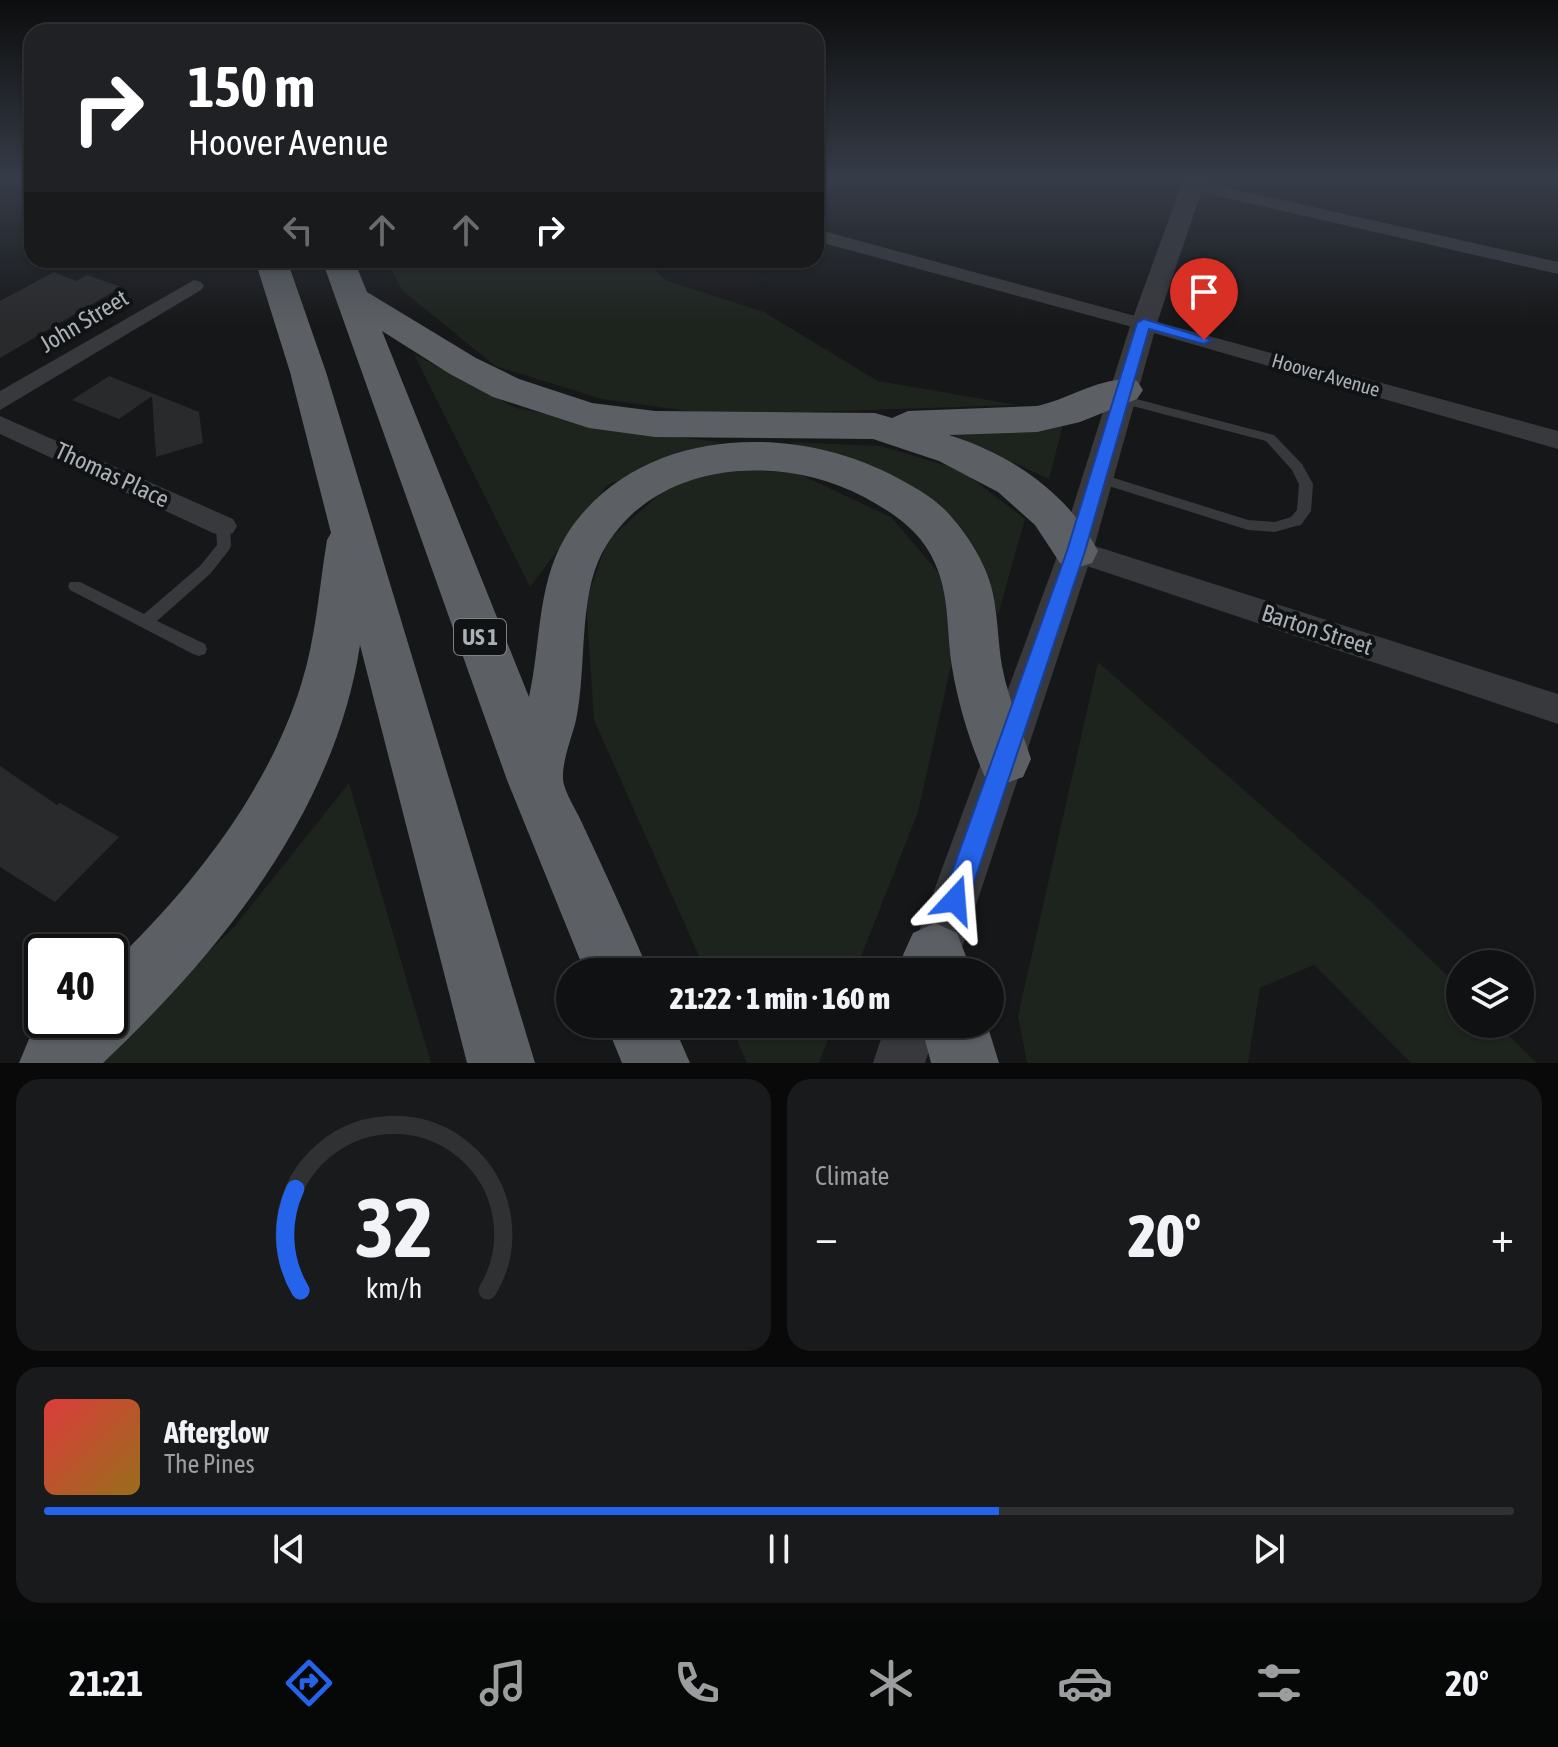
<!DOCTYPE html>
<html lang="en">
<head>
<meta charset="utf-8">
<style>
  :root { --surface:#101112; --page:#191a1b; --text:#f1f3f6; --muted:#9c9d9f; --line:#303132; --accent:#2563eb }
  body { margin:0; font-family:"Asap Condensed",sans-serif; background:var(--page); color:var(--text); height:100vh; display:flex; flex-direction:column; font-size:30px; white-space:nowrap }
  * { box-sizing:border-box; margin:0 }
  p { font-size:26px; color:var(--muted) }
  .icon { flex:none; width:44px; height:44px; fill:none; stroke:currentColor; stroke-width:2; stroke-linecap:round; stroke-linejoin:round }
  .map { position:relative; height:1063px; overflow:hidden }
  .panel { display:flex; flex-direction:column; gap:16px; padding:16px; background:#09090a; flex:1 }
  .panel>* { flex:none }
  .banner { position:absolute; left:24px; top:24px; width:800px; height:244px; border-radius:24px; box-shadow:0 2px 6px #0004,0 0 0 2px var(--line); background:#202124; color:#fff; overflow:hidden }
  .buttons { position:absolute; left:1446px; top:950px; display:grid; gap:16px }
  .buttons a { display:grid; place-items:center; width:88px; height:88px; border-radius:50%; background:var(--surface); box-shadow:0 2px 6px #0004,0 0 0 2px var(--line); font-size:40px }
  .speed { position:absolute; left:24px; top:934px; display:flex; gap:16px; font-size:40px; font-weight:700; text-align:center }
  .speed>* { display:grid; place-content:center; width:104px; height:104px; border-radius:50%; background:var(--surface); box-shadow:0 2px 6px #0004,0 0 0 2px var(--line); line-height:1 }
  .speed .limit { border:4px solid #111; border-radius:12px; background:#fff; color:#111 }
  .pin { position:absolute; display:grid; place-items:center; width:68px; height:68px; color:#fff; margin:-82px -34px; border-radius:50% 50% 50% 0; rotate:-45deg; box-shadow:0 0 8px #0007 }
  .pin .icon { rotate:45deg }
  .me { position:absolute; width:88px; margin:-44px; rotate:19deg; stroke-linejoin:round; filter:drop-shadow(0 0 6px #0008) }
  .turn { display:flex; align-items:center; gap:28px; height:168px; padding:0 32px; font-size:36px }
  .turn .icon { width:104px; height:104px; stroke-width:2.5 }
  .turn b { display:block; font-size:56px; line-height:68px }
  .lanes { display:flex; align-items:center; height:76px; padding:0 32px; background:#0003; justify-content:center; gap:40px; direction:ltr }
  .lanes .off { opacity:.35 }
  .big { font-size:60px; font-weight:800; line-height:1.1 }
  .panel .tile { flex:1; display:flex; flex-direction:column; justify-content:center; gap:12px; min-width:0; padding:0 28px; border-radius:24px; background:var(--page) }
  .panel .dial { align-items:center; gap:0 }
  .dial svg { height:208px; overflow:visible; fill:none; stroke:var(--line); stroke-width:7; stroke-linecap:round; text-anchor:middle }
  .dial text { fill:var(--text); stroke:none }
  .song { display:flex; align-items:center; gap:24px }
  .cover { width:96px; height:96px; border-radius:12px; background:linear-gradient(135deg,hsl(0 70% 55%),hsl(40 70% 35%)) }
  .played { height:8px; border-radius:4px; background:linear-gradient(90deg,var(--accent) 65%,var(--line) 65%) }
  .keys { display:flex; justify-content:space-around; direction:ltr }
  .heat { display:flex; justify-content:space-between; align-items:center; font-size:44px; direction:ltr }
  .panel .tiles { flex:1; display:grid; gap:16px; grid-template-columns:1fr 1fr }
  .tile:last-child { grid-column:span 2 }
  .trip { position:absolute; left:556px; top:958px; width:448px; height:80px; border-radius:40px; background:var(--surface); box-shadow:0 2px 6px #0004,0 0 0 2px var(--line); font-weight:800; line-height:80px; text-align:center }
  .menu { display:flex; height:128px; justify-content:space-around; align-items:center; background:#060707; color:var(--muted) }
  .menu .icon { width:56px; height:56px }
  .menu .active { color:var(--accent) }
  .menu b { font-size:36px; color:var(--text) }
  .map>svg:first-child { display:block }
  .green { fill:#1d231d }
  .building { fill:#292a2c }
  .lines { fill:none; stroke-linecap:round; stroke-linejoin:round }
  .service { fill:#38393d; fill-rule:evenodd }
  .minor { fill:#38393d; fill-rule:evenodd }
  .tertiary { fill:#38393d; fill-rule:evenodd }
  .trunk { fill:#5c6064; fill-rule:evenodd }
  .route { fill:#2563eb; stroke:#184099; stroke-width:2 }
  .labels { text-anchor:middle; stroke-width:8; stroke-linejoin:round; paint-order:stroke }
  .far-street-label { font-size:20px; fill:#a9b0b7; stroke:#111213 }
  .shield { fill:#111213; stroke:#7b8186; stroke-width:2 }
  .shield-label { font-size:22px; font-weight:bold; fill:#a9b0b7 }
  .street-label { font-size:24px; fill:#a9b0b7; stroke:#111213 }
</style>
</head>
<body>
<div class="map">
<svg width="1558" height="1063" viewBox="0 0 1558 1063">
  <rect width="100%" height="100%" fill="#161718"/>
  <!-- green -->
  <g class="green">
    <path d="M386,260H648L665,280L764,312L878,381L1018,405L717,415L602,399L495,366L403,291Z"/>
    <path d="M414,354L516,408L657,435L721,442L607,485L530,587Z"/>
    <path d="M1063,425L1049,479L951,434Z"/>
    <path d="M790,442L881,446L961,470L1025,519L998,615L973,547L915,487Z"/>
    <path d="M731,469L797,473L891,517L944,579L953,657L918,812L855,972H706L594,720L586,601L608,540L671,484Z"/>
    <path d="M1098,662L1368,899L1460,988V1024H1497L1537,1063H1411L1314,965L1260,988L1248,1063H1027L1018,1016Z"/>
    <path d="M349,783L431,1063H94L234,927Z"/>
    <path d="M730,1024H834L819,1063H747Z"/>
  </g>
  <!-- building -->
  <g class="building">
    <path d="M54,272L76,281L87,275L121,287L0,358V301Z"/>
    <path d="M109,376L199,412L203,443L156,457L152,396L119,419L72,400Z"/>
    <path d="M0,766L57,805L60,803L119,837L55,902L0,867Z"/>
  </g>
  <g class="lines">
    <!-- service -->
    <g class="service">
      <path d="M1121,395L1274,435L1302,464L1313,484L1311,511L1301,525L1296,526L1275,532L1248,530L1093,481L1091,478L1098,473L1248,520L1275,522L1291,517L1297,510L1299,484L1292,470L1266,441L1117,402L1115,399Z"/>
      <path d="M223,521L230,526L231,546L229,550L210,574L157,621L205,644L207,649L205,654L199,656L193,654L70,590L68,586L70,582H80L144,614L200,566L217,545L216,526Z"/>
    </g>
    <!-- minor -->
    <g class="minor">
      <path d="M1193,180L1558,262V274L1187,189L1184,185Z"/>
      <path d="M816,229L1558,431V449L1136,328L816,241Z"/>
      <path d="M194,280L201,282L204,286L201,290L0,410V391Z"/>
      <path d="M0,416L233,519L237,526L233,533L223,536L213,533L0,434Z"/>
      <path d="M1076,540L1558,694V724L1066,559L1062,551L1066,543Z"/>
    </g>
    <!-- tertiary -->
    <g class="tertiary">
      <path d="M1184,178H1206L1157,323L1093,551L954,972H904L1059,551L1131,323Z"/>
      <path d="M886,1024H938L925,1063H873Z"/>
    </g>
    <!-- trunk -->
    <g class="trunk">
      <path d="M255,260H287L326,372L535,1063H467L360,645C335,812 220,952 103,1063H19L29,1039L50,1020H110V966C191,889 267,793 301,685C316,638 319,588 327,540L331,533L290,372Z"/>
      <path d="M322,260H354L367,292L476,358L519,379L592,403L655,411L875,413L892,418L908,411L1037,406C1068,400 1106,373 1137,381L1143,390L1137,399L1080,422L1037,432L949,435C1012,455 1067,492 1098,551L1092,563L1076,568L1060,563L1035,525L998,492L939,461L873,439L655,437L589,428L493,397L450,374L382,331L529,697C542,639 536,579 571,528C642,427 789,423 890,474C913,486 938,499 954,520C971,540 988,568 993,594C998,618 998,643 1002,666C1008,698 1021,728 1031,759L1023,777L1004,784L985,777C970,743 958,704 952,667C945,621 952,580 921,540C906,521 884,508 864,497C779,452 652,460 602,553C578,599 587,669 576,720C572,737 562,761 563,779C564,792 577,811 582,823C605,872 628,922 649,972H585L507,780Z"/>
      <path d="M935,923L957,933L972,972H908L903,955L913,933Z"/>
      <path d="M606,1024H673L690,1063H622Z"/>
      <path d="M921,1024H987L999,1063H931Z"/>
    </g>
  </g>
  <!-- sky -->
  <linearGradient id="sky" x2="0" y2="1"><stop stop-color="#0c0d0d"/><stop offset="0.55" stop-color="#363c48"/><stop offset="1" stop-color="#363c48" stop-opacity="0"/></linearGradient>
  <rect width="1558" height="326" fill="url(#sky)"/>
  <!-- route -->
  <path class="route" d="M1144,319L1212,340L1204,344L1149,329L1085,551L968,900L964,909L955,913L946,909L942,900L1067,551L1137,323Z"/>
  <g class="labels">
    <!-- far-street labels -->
    <g class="far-street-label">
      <text transform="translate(1326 375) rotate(16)" y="7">Hoover Avenue</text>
    </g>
    <!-- shield labels -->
    <rect class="shield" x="454" y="619" width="52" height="36" rx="6"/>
    <g class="shield-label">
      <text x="480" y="645">US 1</text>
    </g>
    <!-- street labels -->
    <g class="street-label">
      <text transform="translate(84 321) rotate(-31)" y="8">John Street</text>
      <text transform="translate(112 475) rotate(25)" y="8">Thomas Place</text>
      <text transform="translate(1317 630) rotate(18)" y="8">Barton Street</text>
    </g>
  </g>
</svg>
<div class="buttons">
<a><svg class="icon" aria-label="layers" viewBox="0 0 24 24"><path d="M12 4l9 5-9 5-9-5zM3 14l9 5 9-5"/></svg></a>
</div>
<div class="speed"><div class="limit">40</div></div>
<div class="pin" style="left:1204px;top:340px;background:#d93025"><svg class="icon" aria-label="arrive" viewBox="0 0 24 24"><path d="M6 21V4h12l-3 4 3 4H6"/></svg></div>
<svg class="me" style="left:955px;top:900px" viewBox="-20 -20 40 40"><path d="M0-17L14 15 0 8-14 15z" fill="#2563eb" stroke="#fff" stroke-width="4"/></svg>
<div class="trip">21:22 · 1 min · 160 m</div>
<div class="banner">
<div class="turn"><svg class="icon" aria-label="right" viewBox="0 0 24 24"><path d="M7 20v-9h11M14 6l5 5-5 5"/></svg><div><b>150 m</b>Hoover Avenue</div></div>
<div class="lanes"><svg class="icon off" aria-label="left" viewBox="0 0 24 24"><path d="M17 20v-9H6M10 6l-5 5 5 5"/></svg><svg class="icon off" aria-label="ahead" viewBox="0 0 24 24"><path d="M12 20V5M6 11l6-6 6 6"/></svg><svg class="icon off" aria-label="ahead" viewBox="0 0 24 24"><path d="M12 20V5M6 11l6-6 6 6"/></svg><svg class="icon" aria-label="right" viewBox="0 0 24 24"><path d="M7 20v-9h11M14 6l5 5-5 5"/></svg></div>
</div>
</div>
<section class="panel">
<div class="tiles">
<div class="tile dial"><svg viewBox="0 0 100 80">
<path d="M14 69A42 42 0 1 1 86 69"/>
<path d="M14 69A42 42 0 0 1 12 30" stroke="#2563eb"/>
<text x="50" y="56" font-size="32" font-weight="700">32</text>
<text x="50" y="72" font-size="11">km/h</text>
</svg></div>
<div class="tile"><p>Climate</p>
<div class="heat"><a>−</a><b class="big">20°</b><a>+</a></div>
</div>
<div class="tile">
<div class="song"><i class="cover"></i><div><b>Afterglow</b><p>The Pines</p></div></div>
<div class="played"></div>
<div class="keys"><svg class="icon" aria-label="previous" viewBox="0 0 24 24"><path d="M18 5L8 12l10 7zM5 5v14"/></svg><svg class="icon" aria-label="pause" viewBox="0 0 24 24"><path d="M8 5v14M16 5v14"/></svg><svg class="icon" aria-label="next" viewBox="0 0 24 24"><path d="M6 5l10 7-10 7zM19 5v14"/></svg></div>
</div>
</div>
</section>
<nav class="menu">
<b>21:21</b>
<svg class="icon active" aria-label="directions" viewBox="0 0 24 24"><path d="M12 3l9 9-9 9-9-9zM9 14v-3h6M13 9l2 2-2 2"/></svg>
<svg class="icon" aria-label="music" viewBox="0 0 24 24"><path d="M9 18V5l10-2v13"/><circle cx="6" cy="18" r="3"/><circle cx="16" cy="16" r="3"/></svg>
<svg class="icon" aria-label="phone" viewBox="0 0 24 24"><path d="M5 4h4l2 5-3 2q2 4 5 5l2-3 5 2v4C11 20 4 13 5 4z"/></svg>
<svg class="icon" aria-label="climate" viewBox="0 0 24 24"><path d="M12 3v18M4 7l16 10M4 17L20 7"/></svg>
<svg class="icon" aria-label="car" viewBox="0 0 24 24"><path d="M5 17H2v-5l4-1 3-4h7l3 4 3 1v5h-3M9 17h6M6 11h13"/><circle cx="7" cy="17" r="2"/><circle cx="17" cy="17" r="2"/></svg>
<svg class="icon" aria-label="filters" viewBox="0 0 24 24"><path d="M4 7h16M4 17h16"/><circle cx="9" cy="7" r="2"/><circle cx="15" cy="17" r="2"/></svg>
<b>20°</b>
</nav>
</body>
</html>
